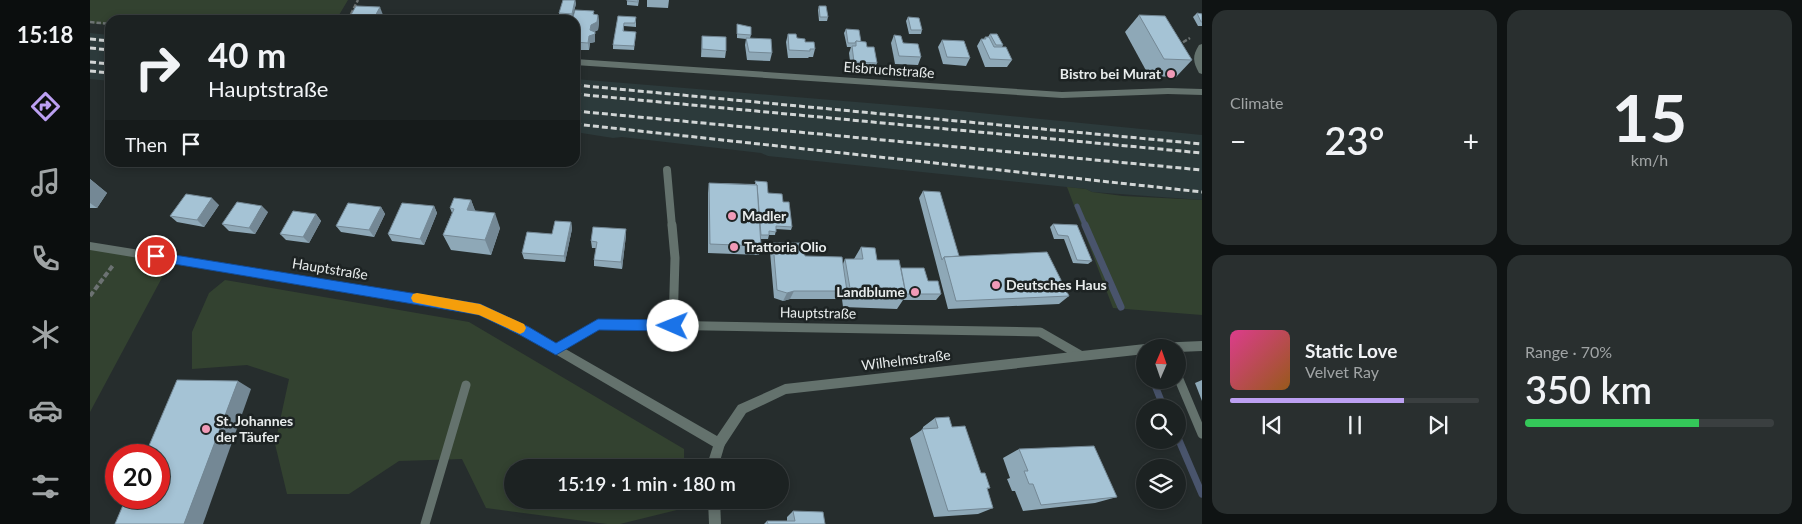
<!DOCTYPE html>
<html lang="en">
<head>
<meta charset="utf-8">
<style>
  :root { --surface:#1c2222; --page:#292f2f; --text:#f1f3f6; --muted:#a0a4a5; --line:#3a3f40; --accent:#bca0f2 }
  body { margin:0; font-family:Lato,sans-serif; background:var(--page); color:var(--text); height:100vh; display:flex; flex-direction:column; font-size:19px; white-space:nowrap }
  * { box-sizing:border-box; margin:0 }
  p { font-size:16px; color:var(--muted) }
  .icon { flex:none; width:28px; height:28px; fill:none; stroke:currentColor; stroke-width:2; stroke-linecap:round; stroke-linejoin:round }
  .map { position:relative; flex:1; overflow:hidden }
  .side { display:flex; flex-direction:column; gap:10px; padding:10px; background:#0f1313; width:600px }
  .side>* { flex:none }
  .hud { position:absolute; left:15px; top:15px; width:475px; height:152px; border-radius:15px; box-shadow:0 2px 8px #0003,0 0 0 1px var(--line); background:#1c2222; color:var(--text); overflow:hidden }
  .needle { width:32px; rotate:2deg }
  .buttons { position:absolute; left:1046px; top:339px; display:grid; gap:10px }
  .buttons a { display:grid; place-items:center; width:50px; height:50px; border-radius:50%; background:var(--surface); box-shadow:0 2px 8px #0003,0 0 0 1px var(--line); font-size:25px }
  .speed { position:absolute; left:15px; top:444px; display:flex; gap:10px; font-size:25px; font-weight:700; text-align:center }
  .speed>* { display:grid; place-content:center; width:65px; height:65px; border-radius:50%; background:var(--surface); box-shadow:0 2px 8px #0003,0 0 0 1px var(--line); line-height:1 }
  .speed .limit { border:8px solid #d22; background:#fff; color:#111 }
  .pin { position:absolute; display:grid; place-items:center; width:42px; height:42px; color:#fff; margin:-21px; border:2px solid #fff; border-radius:50%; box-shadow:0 1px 5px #0007 }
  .me { position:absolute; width:55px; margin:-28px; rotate:271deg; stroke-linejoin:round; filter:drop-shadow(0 0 4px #0008) }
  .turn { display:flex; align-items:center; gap:18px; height:105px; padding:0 20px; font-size:22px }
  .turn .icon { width:65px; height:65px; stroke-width:2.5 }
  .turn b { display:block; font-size:35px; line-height:42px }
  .then { display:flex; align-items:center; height:48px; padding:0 20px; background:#0003; gap:10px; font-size:19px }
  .big { font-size:38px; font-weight:600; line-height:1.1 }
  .side .tile { flex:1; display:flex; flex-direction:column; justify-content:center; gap:8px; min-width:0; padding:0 18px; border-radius:15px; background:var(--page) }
  .side .dial { align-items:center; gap:0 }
  .dial b { font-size:65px; line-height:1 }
  .song { display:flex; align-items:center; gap:15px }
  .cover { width:60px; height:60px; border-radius:8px; background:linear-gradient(135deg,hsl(330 70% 55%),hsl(30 70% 35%)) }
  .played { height:5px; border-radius:2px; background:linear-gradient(90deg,var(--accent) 70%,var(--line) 70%) }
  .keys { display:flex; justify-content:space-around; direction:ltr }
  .heat { display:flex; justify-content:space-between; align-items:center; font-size:28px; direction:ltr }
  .charge { height:8px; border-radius:4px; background:linear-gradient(90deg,#34c759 70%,var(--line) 0) }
  .side .tiles { flex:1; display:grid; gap:10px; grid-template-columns:repeat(2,1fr) }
  .trip { position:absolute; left:414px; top:459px; width:285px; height:50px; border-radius:25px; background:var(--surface); box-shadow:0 2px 8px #0003,0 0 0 1px var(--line); font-weight:600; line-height:50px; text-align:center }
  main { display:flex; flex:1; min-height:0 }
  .dock { display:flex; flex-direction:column; width:90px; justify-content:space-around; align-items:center; background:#0b0e0e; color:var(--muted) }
  .dock .icon { width:35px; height:35px }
  .dock .selected { color:var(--accent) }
  .dock b { font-size:22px; color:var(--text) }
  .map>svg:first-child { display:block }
  .built { fill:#2c3a3b }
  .green { fill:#334230 }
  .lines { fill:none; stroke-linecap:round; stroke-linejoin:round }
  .stream-far1 { stroke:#49546c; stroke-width:5 }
  .stream { stroke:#49546c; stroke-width:7 }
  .path-far1 { stroke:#6c7272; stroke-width:2.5; stroke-dasharray:4.5 2; stroke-linecap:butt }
  .path { stroke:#6c7272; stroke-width:4; stroke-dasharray:5.5 2.5; stroke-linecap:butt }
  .service-far1 { stroke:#64726d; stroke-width:8 }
  .service { stroke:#64726d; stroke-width:9 }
  .minor { fill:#64726d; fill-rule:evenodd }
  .tertiary { fill:#64726d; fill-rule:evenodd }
  .rail { stroke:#d1d5d5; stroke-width:3; stroke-dasharray:6 3; stroke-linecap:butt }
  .wall { fill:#8ea8b7 }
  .shaded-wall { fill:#748895 }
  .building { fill:#a5c3d5; stroke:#748895 }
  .route { fill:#1a73e8; stroke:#114b97 }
  .slow { fill:#f59e0b }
  .poi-dot { fill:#f09ab7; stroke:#1d2323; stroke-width:2 }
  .labels { text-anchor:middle; stroke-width:5; stroke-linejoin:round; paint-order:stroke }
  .street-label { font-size:14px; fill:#e8ecec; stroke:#1d2323 }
  .poi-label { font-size:14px; font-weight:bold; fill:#e8ecec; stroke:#1d2323; text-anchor:start }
</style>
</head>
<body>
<main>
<nav class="dock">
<b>15:18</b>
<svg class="icon selected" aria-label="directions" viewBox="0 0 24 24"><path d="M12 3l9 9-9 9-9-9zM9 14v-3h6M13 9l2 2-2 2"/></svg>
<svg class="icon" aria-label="music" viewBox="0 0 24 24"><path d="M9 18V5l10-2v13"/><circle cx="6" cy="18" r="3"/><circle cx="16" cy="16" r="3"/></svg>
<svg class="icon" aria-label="phone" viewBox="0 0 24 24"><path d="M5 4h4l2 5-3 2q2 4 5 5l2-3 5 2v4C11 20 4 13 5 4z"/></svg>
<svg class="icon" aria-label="climate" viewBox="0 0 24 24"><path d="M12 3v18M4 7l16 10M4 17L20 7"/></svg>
<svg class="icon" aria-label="car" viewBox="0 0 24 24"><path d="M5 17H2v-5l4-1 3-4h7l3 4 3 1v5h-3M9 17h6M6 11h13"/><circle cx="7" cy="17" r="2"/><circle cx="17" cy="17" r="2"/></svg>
<svg class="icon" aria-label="filters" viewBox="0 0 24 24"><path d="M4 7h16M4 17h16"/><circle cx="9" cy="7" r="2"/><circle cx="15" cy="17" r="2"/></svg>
</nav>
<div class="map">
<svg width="1112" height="524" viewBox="0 0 1112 524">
  <rect width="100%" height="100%" fill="#262d2d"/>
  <!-- built -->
  <g class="built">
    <path d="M0,33L20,35V81L0,79Z"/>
    <path d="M485,79L839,108L1112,135V200L1002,192L996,189L678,156L671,153L532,137L523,138L485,132Z"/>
  </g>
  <!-- green -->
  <g class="green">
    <path d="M0,0H258L246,20H20V25L0,23Z"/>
    <path d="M977,187L996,189L1002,192L1033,196L1112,200V315L1023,308Z"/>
    <path d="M0,246L82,259L0,412Z"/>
    <path d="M135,280L379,322L594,449V467L422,468V500H595V508L530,524H517L396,508L372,459L309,461L259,494H197L185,444L199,379L157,365L102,369V332L119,293Z"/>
  </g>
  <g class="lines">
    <!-- stream-far1 -->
    <path class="stream-far1" d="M987,206L996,227"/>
    <!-- stream -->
    <g class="stream">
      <path d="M995,225L1031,307"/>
      <path d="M1066,388L1074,408"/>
      <path d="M1088,438L1112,494"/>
    </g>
    <!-- path-far1 -->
    <g class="path-far1">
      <path d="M258,20L268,0"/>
      <path d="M0,22L20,24"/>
      <path d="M1090,47V44L1100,38"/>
    </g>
    <!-- path -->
    <path class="path" d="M0,296L24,264"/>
    <!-- service-far1 -->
    <path class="service-far1" d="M577,170L582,227"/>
    <!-- service -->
    <g class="service">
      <path d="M582,225L585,258L583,326"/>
      <path d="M466,350L508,324L950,332L990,355"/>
      <path d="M1088,377L1112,434"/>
      <path d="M335,524L376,385"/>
    </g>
    <!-- minor -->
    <g class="minor">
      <path d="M1112,44V74L1109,73C1103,62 1102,56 1109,45Z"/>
      <path d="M485,59L972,92L1078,88L1112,89V95L1078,94L972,98L485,65Z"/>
      <path d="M629,438L633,440L635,444L628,468H616L625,440Z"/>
      <path d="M618,500H630L631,524H619Z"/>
    </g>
    <!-- tertiary -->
    <g class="tertiary">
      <path d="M0,242L390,305L439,328L627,436L648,405L695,384L1055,344L1060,348H1055V354L696,394L656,413L633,448L629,450L431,334L389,314L0,250Z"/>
      <path d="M1112,341V351L1088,352V348H1061L1062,344L1066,343Z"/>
    </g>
    <!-- rail -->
    <g class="rail">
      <path d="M0,39L20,41"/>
      <path d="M0,48L20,50"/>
      <path d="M0,62L20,64"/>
      <path d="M0,71L20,73"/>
      <path d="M485,85L1112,144"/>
      <path d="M485,94L1112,153"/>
      <path d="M485,111L1112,170"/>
      <path d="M485,124L1112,192"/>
    </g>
  </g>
  <!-- wall -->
  <g class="wall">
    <path d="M485,0L486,4L482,18L470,17L469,13Z"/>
    <path d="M537,0H549L548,6L537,5Z"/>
    <path d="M557,0H579L578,8L557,7Z"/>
    <path d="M729,6L738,17L737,21H729L728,10Z"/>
    <path d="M504,11V14L508,15L509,22L508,30L504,32H505V42L500,43L499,50H485V20Z"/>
    <path d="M1107,13L1112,14V26H1108L1103,17Z"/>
    <path d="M1049,15L1102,60L1086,77L1059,76L1035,32Z"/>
    <path d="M528,16L546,21V27L534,26V31L546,32L544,50L523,49V45Z"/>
    <path d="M818,17L832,30L831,34H819L816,21Z"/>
    <path d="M647,24L661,35L660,38L682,53L680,61L657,60L655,45L656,39L647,38Z"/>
    <path d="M756,29L777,47L787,63L784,71L761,69L759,53L761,47H757L754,33Z"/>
    <path d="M698,34L715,42L725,49L723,57H719L718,58H698L696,42Z"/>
    <path d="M900,34L913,45L912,47L922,60L917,67H895L887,46L891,39H894L895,37H898Z"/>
    <path d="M804,35L831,57L828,65L805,64L801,43Z"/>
    <path d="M612,36L636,51L635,58L611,57Z"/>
    <path d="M852,40L880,58L876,66L853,64L848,47Z"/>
    <path d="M0,179L17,193L7,208H0Z"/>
    <path d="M665,181L678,193L693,202L702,227L701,230L686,229L685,235H679L678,239H671V246L669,255L618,253V193L619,183L665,184Z"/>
    <path d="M833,191L869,256L979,296L969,304L858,309L829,198Z"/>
    <path d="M381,200L385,211L410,228L401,255L361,250L353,235L362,213L360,208Z"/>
    <path d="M129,205L114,227L87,222L80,216Z"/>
    <path d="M344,206L347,213L334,245L302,241L298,234Z"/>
    <path d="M291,207L295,214L284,237L251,232L246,226Z"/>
    <path d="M178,212L165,234L139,231L132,224Z"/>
    <path d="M226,214L231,221L219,243L196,240L190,234Z"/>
    <path d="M481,222L482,229L475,262L434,259L432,253Z"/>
    <path d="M963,224L987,225L1002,261L998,264L983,263L974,239H964L960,227Z"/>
    <path d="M536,229V235L532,269L504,266V260L506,248H502L501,241Z"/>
    <path d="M683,243L715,256L753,264L755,259H764L771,247L787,260L811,268L838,281L851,294L846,300H813L807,309L753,307L752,299H700L693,301L684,298L680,252Z"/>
    <path d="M1112,380V401L1105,383Z"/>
    <path d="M845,418L862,427L900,488L897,489L903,508L888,514L844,517L820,438L833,429V427Z"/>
    <path d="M929,449L1027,497L1005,503L933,511L925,491H922L917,479L920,478L913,458Z"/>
    <path d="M703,511L735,524H674L677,521H697V517Z"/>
  </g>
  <!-- shaded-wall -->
  <g class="shaded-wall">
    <path d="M485,0L486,4L482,18V14Z"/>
    <path d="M290,7L293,15L291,20H283Z"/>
    <path d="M508,15L509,22L508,30L502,33L505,32V42L500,43L499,50L498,43L501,25Z"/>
    <path d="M0,179L17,193L7,208L0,203Z"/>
    <path d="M122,198L129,205L114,227L107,220Z"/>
    <path d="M381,200L387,215L377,210Z"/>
    <path d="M172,206L178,212L165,234L159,228Z"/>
    <path d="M344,206L347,213L334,245L330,239Z"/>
    <path d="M291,207L295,214L284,237L279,230Z"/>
    <path d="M405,213L410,228L401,255L395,240Z"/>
    <path d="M226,214L231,221L219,243L213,237Z"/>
    <path d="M481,222L482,229L475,262L474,256Z"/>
    <path d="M536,229V235L532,269L531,262Z"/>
    <path d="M704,291L700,299L693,301L697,293Z"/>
    <path d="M148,381L161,389L113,524H94Z"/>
  </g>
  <!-- building -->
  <g class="building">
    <path d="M473,0H485L482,14L469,13Z"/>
    <path d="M537,0H548V2L537,1Z"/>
    <path d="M266,6L290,7L283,20H258Z"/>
    <path d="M729,6H736L738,17H730Z"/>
    <path d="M485,10L504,11L503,14L508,15L507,22L501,25L500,30L505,32V34L499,36L498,43L485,42V20H482Z"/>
    <path d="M1107,13L1112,14V22H1111Z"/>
    <path d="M346,15L368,16L366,20H344Z"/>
    <path d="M1049,15L1075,16L1102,60L1074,59Z"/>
    <path d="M528,16L546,17L545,23H534L533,31L546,32L544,46L523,45Z"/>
    <path d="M818,17L829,18L832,30H821Z"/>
    <path d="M303,18L327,20H303Z"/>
    <path d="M647,24L661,27V35L647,34Z"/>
    <path d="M756,29L769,30L771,42L766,41L765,43H758Z"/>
    <path d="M698,34H706L707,38L715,39V42H724L725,49H720V51L699,50Z"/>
    <path d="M900,34H907L913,45H906Z"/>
    <path d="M804,35L811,36L813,43L828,44L831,57L809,56Z"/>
    <path d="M612,36L636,37V51L612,49Z"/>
    <path d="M895,37H899L904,47H916L922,60L900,59L891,39H896Z"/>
    <path d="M656,38L681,39L682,53L659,52Z"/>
    <path d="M852,40L874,41L880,58L857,57Z"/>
    <path d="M766,41L776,42L777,47H784L787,63L764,62L762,46H766Z"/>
    <path d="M665,181L677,182L678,193L692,194L693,202H699L702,227L686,226V232L679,231V235H671L667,185L666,184Z"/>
    <path d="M619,183L667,185L671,246L620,244Z"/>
    <path d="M833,191L850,192L869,256L854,257L852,260Z"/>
    <path d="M96,194L122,198L107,220L80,216Z"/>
    <path d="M364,198L381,200L377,210L405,213L395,240L353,235L364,209L360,208Z"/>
    <path d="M147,202L172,206L159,228L132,224Z"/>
    <path d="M258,203L291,207L279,230L246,226Z"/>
    <path d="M312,203L344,206L330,239L298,234Z"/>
    <path d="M203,211L226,214L213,237L190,234Z"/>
    <path d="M465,221L481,222L474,256L432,253L437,232L462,234Z"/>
    <path d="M963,224L987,225L1002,261L987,260L978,236L968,235Z"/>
    <path d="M503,227L536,229L531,262L504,260L507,242L501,241Z"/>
    <path d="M683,243H713L715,256L752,257L757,291H704L697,293L687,290Z"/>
    <path d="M771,247L785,248L787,260H809L816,295L761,294L755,259H773Z"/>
    <path d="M957,252L979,296L866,301L854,257Z"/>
    <path d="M811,268H834L838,281H848L851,294H816Z"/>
    <path d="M87,380L148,381L94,524H25L36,498H69V455H55Z"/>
    <path d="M859,417L862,427L875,426L891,473H895L900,488H897L903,508L858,511L832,429L848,428L845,418Z"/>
    <path d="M1004,446L1027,497L951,505L943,484H939L934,471H938L929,449Z"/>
    <path d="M703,511L733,512L735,524H678L677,521H705Z"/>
  </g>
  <!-- route -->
  <path class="route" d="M66,252L390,304L439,327L466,343L508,319L583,320L587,322L589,326L587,330L583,331L509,330L466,355L430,335L389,315L66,261L62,260L60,256L62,253Z"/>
  <!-- slow -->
  <path class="slow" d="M327,293L390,304L434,324L436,328L434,332L430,334L389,315L327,303L323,302L321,298L323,294Z"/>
  <!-- markers -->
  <g class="poi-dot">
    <circle cx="1081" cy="74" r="5"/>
    <circle cx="642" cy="216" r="5"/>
    <circle cx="644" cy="247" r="5"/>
    <circle cx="906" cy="285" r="5"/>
    <circle cx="825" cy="292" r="5"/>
    <circle cx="116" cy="429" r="5"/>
  </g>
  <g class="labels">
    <!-- street labels -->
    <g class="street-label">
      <text transform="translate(799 70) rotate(4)" y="5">Elsbruchstraße</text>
      <text transform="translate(240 269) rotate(9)" y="5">Hauptstraße</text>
      <text transform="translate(728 313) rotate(1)" y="5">Hauptstraße</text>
      <text transform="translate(816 360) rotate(-7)" y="5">Wilhelmstraße</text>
    </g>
    <!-- poi labels -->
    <g class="poi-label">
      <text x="1071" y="79" text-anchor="end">Bistro bei Murat</text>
      <text x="652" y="221">Madler</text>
      <text x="654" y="252">Trattoria Olio</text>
      <text x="916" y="290">Deutsches Haus</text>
      <text x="815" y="297" text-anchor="end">Landblume</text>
      <text x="126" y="426">St. Johannes<tspan x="126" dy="16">der Täufer</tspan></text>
    </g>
  </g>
</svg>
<div class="buttons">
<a><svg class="needle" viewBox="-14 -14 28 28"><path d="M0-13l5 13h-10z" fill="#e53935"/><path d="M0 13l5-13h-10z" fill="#a0a4a5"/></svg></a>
<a><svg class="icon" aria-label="search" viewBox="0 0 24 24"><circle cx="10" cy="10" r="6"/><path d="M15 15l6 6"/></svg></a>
<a><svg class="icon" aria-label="layers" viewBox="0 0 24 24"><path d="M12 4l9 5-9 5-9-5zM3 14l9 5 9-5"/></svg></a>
</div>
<div class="speed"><div class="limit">20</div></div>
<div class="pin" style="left:66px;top:256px;background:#d93025"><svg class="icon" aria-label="arrive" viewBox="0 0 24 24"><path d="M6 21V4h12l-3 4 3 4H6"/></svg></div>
<svg class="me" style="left:583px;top:326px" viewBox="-20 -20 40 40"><circle r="19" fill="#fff"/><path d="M0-13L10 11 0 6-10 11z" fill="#1a73e8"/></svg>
<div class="trip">15:19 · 1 min · 180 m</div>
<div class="hud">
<div class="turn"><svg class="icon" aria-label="right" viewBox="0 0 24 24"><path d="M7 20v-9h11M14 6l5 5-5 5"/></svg><div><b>40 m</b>Hauptstraße</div></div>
<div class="then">Then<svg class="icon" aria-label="arrive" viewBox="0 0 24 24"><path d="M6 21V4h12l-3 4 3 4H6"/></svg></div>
</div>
</div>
<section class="side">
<div class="tiles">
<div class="tile"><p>Climate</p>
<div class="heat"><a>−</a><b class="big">23°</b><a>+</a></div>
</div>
<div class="tile dial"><b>15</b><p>km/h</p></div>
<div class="tile">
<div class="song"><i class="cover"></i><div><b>Static Love</b><p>Velvet Ray</p></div></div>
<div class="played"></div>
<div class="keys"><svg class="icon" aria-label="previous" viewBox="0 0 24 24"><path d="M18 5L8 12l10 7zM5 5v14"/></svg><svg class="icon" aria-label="pause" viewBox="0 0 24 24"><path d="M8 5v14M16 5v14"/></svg><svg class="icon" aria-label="next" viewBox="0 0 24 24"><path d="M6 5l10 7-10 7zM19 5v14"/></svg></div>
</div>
<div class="tile"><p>Range · 70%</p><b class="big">350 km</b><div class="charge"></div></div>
</div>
</section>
</main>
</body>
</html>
